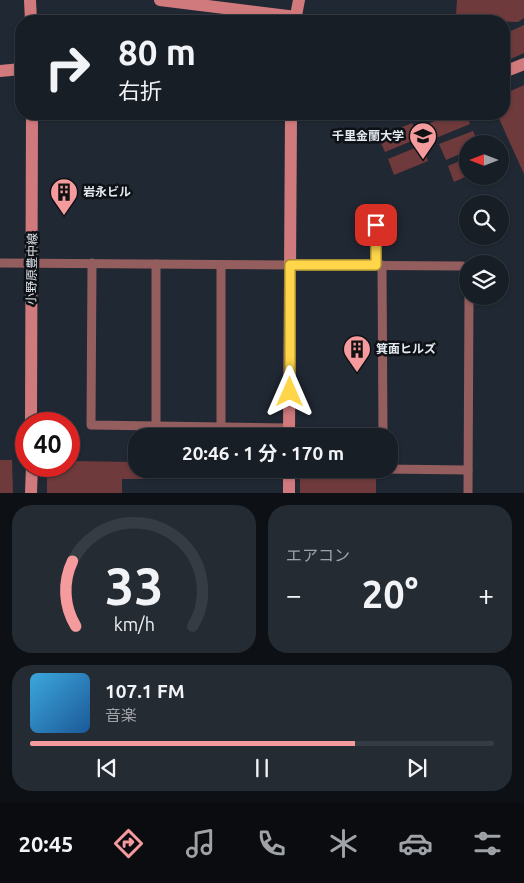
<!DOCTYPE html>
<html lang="ja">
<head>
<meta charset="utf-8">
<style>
  :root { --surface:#181e26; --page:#252b32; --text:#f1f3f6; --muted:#9fa2a7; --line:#363c43; --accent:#f59b9d }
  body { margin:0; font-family:Ubuntu,"Noto Sans JP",sans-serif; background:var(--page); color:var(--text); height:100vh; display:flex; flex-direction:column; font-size:19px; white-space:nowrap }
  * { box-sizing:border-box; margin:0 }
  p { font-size:16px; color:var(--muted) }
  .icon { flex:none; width:28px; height:28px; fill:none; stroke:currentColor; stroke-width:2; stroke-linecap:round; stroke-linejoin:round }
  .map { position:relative; height:493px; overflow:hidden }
  .drawer { display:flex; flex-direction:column; gap:12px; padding:12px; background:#0d1015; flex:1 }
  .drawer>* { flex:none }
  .top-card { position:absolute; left:15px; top:15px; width:495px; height:105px; border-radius:20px; box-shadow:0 1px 4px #0004,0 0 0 1px var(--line); background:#181e26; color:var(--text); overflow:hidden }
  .needle { width:32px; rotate:270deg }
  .controls { position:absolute; left:459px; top:135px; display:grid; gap:10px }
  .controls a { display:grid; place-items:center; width:50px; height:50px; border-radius:50%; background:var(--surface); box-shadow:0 1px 4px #0004,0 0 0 1px var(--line); font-size:25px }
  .speed { position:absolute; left:15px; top:412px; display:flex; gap:10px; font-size:25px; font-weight:700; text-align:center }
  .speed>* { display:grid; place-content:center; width:65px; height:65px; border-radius:50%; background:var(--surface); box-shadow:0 1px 4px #0004,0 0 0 1px var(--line); line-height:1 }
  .speed .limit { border:8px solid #d22; background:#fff; color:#111 }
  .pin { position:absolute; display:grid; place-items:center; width:42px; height:42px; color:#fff; margin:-21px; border-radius:10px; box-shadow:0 2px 8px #0006 }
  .me { position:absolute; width:55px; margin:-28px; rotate:0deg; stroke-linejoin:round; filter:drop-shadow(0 0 4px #0008) }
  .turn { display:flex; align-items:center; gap:18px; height:105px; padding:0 20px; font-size:22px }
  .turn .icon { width:65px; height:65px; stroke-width:2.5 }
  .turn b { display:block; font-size:35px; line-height:42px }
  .big { font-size:38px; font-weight:700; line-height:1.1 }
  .drawer .tile { flex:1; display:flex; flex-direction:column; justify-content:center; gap:8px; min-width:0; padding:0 18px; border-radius:20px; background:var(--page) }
  .drawer .dial { align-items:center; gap:0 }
  .dial svg { height:130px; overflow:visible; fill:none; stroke:var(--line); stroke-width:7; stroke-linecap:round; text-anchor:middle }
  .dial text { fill:var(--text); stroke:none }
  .song { display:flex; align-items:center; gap:15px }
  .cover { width:60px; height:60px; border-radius:8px; background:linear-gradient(135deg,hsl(200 70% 55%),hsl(210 70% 35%)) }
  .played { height:5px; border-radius:2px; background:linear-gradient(90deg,var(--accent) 70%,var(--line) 70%) }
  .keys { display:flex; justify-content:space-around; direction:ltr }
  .heat { display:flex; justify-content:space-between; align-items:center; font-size:28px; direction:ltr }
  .drawer .tiles { flex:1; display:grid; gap:12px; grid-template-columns:1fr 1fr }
  .tile:last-child { grid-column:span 2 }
  .trip { position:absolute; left:128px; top:428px; width:270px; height:50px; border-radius:20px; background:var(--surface); box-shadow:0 1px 4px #0004,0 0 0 1px var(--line); font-weight:700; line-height:50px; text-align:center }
  .menu { display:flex; height:80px; justify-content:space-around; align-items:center; background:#0a0c0f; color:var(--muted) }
  .menu .icon { width:35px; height:35px }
  .menu .selected { color:var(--accent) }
  .menu b { font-size:22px; color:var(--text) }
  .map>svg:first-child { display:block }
  .green { fill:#6e3a3c }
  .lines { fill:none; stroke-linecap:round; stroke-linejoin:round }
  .street { stroke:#945d5e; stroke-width:9 }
  .secondary { stroke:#d17a7d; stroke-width:12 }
  .route-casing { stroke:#a68a30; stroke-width:12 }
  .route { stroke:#ffd54a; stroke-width:9 }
  .labels { text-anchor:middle; stroke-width:5; stroke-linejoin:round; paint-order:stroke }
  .poi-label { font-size:12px; font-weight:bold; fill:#e3e9f0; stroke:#0d1015; text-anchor:start }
  .street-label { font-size:12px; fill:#e3e9f0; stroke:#0d1015 }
</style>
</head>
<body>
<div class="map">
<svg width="524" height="493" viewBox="0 0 524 493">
  <rect width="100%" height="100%" fill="#202833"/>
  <!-- green -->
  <g class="green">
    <path d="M457,0H524V18L518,22L470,21L456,14Z"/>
    <path d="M524,25V53L504,62V34Z"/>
    <path d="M524,85V174L497,114H504V94Z"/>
    <path d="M452,114H466L470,124L436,138L430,123Z"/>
    <path d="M412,123L419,138L385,152L378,137Z"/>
    <path d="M473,131L479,144H468L467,151L446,160L439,144Z"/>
    <path d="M422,145L428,161L394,175L388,159Z"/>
    <path d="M467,158V176L454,182L448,166Z"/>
    <path d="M0,460H12L13,493H0Z"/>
    <path d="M69,461L136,462V469H278V478L122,479V493H47V466H69Z"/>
    <rect x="300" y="469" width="76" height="24"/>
  </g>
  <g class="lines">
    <!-- street -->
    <g class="street">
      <path d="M376,225V265"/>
      <path d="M0,263L462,266L468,272"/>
      <path d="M92,263L91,425L289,428"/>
      <path d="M221,265V426"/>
      <path d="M382,265L383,436"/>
      <path d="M156,425V264"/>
      <path d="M383,469L468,470"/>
      <path d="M468,493L469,296"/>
    </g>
    <!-- secondary -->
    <g class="secondary">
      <path d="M30,0L31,21"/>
      <path d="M160,0L296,17"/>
      <path d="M295,21L299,0"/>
      <path d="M0,71L21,69"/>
      <path d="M504,72L524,64"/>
      <path d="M31,424L32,114"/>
      <path d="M289,436L291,114"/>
      <path d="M31,493L32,466"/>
      <path d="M289,493V469"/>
    </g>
  </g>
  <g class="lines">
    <!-- route casing -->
    <g class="route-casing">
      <path id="route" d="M290,392V265H376V225"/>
    </g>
    <!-- route -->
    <use href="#route" class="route"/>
  </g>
  <!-- icons -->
  <defs>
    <g id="university-pin" transform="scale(1.4375)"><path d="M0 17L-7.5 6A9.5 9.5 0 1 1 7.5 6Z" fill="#f59b9d" stroke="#0d1015"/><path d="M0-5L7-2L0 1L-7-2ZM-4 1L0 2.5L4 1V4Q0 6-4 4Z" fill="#111"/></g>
    <g id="building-pin" transform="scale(1.4375)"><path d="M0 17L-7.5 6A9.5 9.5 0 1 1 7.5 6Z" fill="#f59b9d" stroke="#0d1015"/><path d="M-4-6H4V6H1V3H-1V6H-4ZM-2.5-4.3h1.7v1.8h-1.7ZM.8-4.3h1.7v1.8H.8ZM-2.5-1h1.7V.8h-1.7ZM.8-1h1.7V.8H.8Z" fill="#111"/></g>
  </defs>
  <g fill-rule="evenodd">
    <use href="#university-pin" x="423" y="136"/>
    <use href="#building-pin" x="64" y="192"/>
    <use href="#building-pin" x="357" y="349"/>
  </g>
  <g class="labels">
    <!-- poi labels -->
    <g class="poi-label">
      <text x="404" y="140" text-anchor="end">千里金蘭大学</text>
      <text x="83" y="196">岩永ビル</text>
      <text x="376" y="353">箕面ヒルズ</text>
    </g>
    <!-- street labels -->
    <g class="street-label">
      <text transform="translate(32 269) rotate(-89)" y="4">小野原豊中線</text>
    </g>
  </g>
</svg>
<div class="controls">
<a><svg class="needle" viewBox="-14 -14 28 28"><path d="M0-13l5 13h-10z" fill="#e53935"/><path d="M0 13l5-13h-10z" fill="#9fa2a7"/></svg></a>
<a><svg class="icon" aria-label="search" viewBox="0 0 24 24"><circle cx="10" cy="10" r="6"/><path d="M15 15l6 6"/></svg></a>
<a><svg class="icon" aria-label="layers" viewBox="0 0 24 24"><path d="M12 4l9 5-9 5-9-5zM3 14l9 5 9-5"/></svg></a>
</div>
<div class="speed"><div class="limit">40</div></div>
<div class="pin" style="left:376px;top:225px;background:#d93025"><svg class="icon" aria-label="arrive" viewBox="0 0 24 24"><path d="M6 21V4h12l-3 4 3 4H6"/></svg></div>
<svg class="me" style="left:290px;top:392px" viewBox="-20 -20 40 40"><path d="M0-17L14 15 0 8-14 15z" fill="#ffd54a" stroke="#fff" stroke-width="4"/></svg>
<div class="trip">20:46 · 1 分 · 170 m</div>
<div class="top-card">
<div class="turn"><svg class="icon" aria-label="right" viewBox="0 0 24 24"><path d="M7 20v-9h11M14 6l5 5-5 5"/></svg><div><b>80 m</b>右折</div></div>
</div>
</div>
<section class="drawer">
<div class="tiles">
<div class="tile dial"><svg viewBox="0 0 100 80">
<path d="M14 69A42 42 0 1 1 86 69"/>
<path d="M14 69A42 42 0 0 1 12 29" stroke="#f59b9d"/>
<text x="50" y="56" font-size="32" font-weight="700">33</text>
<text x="50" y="72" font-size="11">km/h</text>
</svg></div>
<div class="tile"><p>エアコン</p>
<div class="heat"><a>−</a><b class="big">20°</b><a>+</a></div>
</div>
<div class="tile">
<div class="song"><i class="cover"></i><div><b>107.1 FM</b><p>音楽</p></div></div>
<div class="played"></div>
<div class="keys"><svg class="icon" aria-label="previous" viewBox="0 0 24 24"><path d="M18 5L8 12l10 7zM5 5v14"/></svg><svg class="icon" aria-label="pause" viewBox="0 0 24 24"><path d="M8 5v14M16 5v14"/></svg><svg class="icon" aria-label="next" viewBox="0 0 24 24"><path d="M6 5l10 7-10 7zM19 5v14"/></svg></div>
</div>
</div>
</section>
<nav class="menu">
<b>20:45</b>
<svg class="icon selected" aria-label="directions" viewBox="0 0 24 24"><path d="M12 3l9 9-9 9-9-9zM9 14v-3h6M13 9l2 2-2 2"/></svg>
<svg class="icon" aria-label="music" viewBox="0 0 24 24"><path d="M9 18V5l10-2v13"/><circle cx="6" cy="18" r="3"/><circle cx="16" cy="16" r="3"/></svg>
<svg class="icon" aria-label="phone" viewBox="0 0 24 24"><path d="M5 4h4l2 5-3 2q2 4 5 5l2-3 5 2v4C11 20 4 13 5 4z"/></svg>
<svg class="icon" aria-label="climate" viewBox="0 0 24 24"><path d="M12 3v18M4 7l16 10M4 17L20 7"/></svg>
<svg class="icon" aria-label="car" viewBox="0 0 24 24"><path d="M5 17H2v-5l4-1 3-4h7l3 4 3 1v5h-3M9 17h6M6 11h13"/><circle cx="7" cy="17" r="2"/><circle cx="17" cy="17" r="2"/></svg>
<svg class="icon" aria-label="filters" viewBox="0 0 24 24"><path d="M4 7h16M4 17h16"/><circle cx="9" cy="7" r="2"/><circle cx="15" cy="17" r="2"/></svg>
</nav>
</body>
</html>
